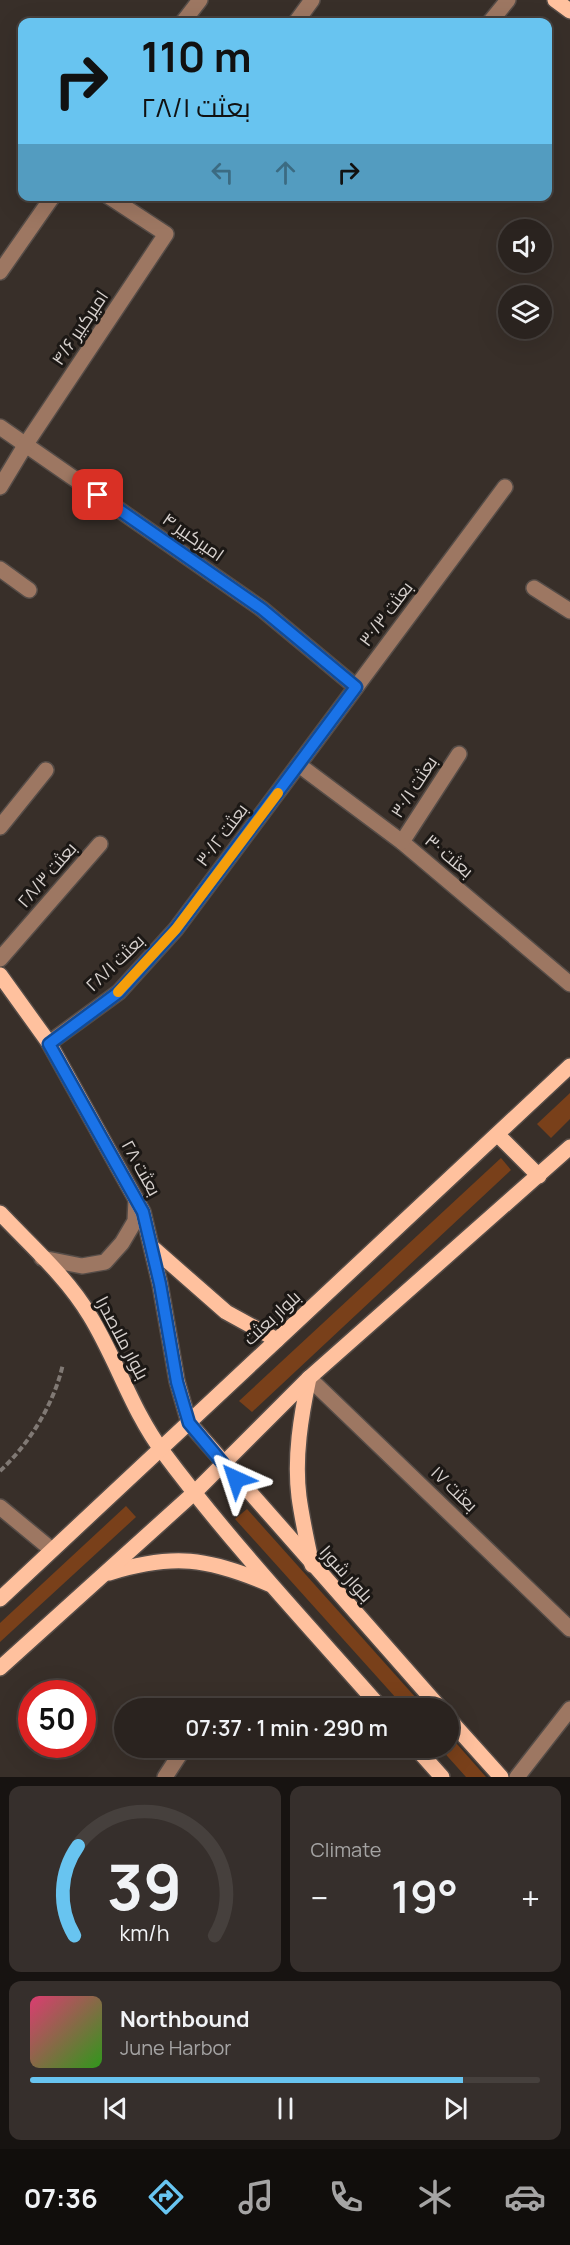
<!DOCTYPE html>
<html lang="en">
<head>
<meta charset="utf-8">
<style>
  :root { --surface:#2a231f; --page:#362f2c; --text:#f1f3f6; --muted:#a5a4a4; --line:#46403d; --accent:#68c4f0 }
  body { margin:0; font-family:Manrope,Cairo,sans-serif; background:var(--page); color:var(--text); height:100vh; display:flex; flex-direction:column; font-size:22px; white-space:nowrap }
  * { box-sizing:border-box; margin:0 }
  p { font-size:20px; color:var(--muted) }
  .icon { flex:none; width:33px; height:33px; fill:none; stroke:currentColor; stroke-width:2; stroke-linecap:round; stroke-linejoin:round }
  .map { position:relative; height:1777px; overflow:hidden }
  .drawer { display:flex; flex-direction:column; gap:9px; padding:9px; background:#171311; flex:1 }
  .drawer>* { flex:none }
  .guide { position:absolute; left:18px; top:18px; width:534px; height:183px; border-radius:12px; box-shadow:0 6px 24px #0002,0 0 0 2px var(--line); background:#68c4f0; color:#111; overflow:hidden }
  .fabs { position:absolute; left:498px; top:219px; display:grid; gap:12px }
  .fabs a { display:grid; place-items:center; width:54px; height:54px; border-radius:50%; background:var(--surface); box-shadow:0 6px 24px #0002,0 0 0 2px var(--line); font-size:30px }
  .speed { position:absolute; left:18px; top:1680px; display:flex; gap:12px; font-size:30px; font-weight:700; text-align:center }
  .speed>* { display:grid; place-content:center; width:78px; height:78px; border-radius:50%; background:var(--surface); box-shadow:0 6px 24px #0002,0 0 0 2px var(--line); line-height:1 }
  .speed .limit { border:9px solid #d22; background:#fff; color:#111 }
  .pin { position:absolute; display:grid; place-items:center; width:51px; height:51px; color:#fff; margin:-26px; border-radius:12px; box-shadow:0 3px 9px #0006 }
  .me { position:absolute; width:66px; margin:-33px; rotate:318deg; stroke-linejoin:round; filter:drop-shadow(0 0 4px #0008) }
  .turn { display:flex; align-items:center; gap:21px; height:126px; padding:0 24px; font-size:27px }
  .turn .icon { width:78px; height:78px; stroke-width:2.5 }
  .turn b { display:block; font-size:42px; line-height:51px }
  .lanes { display:flex; align-items:center; height:57px; padding:0 24px; background:#0003; justify-content:center; gap:30px; direction:ltr }
  .lanes .off { opacity:.35 }
  .big { font-size:45px; font-weight:600; line-height:1.1 }
  .drawer .widget { flex:1; display:flex; flex-direction:column; justify-content:center; gap:9px; min-width:0; padding:0 21px; border-radius:12px; background:var(--page) }
  .drawer .dial { align-items:center; gap:0 }
  .dial svg { height:156px; overflow:visible; fill:none; stroke:var(--line); stroke-width:7; stroke-linecap:round; text-anchor:middle }
  .dial text { fill:var(--text); stroke:none }
  .song { display:flex; align-items:center; gap:18px }
  .cover { width:72px; height:72px; border-radius:9px; background:linear-gradient(135deg,hsl(340 70% 55%),hsl(110 70% 35%)) }
  .played { height:6px; border-radius:3px; background:linear-gradient(90deg,var(--accent) 85%,var(--line) 85%) }
  .keys { display:flex; justify-content:space-around; direction:ltr }
  .heat { display:flex; justify-content:space-between; align-items:center; font-size:33px; direction:ltr }
  .drawer .tiles { flex:1; display:grid; gap:9px; grid-template-columns:1fr 1fr }
  .widget:last-child { grid-column:span 2 }
  .trip { position:absolute; left:114px; top:1698px; width:345px; height:60px; border-radius:30px; background:var(--surface); box-shadow:0 6px 24px #0002,0 0 0 2px var(--line); font-weight:600; line-height:60px; text-align:center }
  .dock { display:flex; height:96px; justify-content:space-around; align-items:center; background:#110e0c; color:var(--muted) }
  .dock .icon { width:42px; height:42px }
  .dock .active { color:var(--accent) }
  .dock b { font-size:27px; color:var(--text) }
  .map>svg:first-child { display:block }
  .green { fill:#79401a }
  .lines { fill:none; stroke-linecap:round; stroke-linejoin:round }
  .minor-casing { stroke:#554c47; stroke-width:18 }
  .major-casing { stroke:#554c47; stroke-width:18 }
  .path { stroke:#807974; stroke-width:4; stroke-dasharray:6 3; stroke-linecap:butt }
  .minor { stroke:#9d7762; stroke-width:15 }
  .major { stroke:#ffc19e; stroke-width:15 }
  .route-casing { stroke:#114b97; stroke-width:15 }
  .route { stroke:#1a73e8; stroke-width:10 }
  .slow { stroke:#f59e0b; stroke-width:10 }
  .labels { text-anchor:middle; stroke-width:6; stroke-linejoin:round; paint-order:stroke }
  .street-label { font-size:18px; fill:#d7d1ce; stroke:#1c1815 }
</style>
</head>
<body>
<div class="map">
<svg width="570" height="1777" viewBox="0 0 570 1777">
  <rect width="100%" height="100%" fill="#382f29"/>
  <!-- green -->
  <g class="green">
    <path d="M570,1093V1119L551,1138L537,1124Z"/>
    <path d="M501,1158L511,1170L252,1412L239,1401Z"/>
    <path d="M126,1506L136,1517L0,1642V1623Z"/>
    <path d="M247,1509L425,1708H405L235,1519Z"/>
    <path d="M449,1735L486,1777H466L440,1748H448Z"/>
  </g>
  <g class="lines">
    <!-- minor casing -->
    <g class="minor-casing">
      <g id="minor">
        <path d="M183,22L200,0"/>
        <path d="M296,22L312,0"/>
        <path d="M490,22L508,0"/>
        <path d="M0,272L53,196"/>
        <path d="M0,427L262,609L356,687"/>
        <path d="M0,487L26,444L166,234L108,196"/>
        <path d="M0,569L29,590"/>
        <path d="M534,588L570,611"/>
        <path d="M299,765L402,842L570,984"/>
        <path d="M0,827L46,770"/>
        <path d="M402,842L459,754"/>
        <path d="M0,959L100,844"/>
        <path d="M49,1043L119,992L176,929L505,487"/>
        <path d="M42,1258L82,1266L105,1262L122,1243L135,1221L136,1199"/>
        <path d="M309,1378L570,1629"/>
        <path d="M0,1507L52,1550"/>
        <path d="M208,1708L210,1707"/>
        <path d="M165,1777L184,1748"/>
        <path d="M517,1777L570,1709"/>
      </g>
    </g>
    <!-- major casing -->
    <g class="major-casing">
      <g id="major">
        <path d="M555,0L570,11"/>
        <path d="M0,975L49,1043L143,1212L160,1284L177,1381L189,1423L440,1708"/>
        <path d="M498,1135L539,1176"/>
        <path d="M0,1213C31,1246 67,1277 90,1316C117,1360 132,1411 163,1452C230,1542 307,1624 381,1708"/>
        <path d="M153,1248L226,1312L277,1340"/>
        <path d="M309,1378C301,1416 294,1457 299,1497C302,1519 307,1542 312,1565"/>
        <path d="M109,1573C173,1553 208,1558 269,1584"/>
        <path d="M0,1599L570,1066"/>
        <path d="M0,1668L195,1492L309,1378L570,1147"/>
        <path d="M448,1718L501,1777"/>
        <path d="M416,1748L442,1777"/>
      </g>
    </g>
    <!-- path -->
    <path class="path" d="M0,1471C30,1443 54,1404 63,1364"/>
    <!-- minor -->
    <use href="#minor" class="minor"/>
    <!-- major -->
    <use href="#major" class="major"/>
  </g>
  <g class="lines">
    <!-- route casing -->
    <g class="route-casing">
      <path id="route" d="M98,495L262,609L356,687L176,929L119,992L49,1044L143,1212L160,1284L177,1382L189,1423L236,1479"/>
    </g>
    <!-- route -->
    <use href="#route" class="route"/>
    <!-- slow -->
    <path class="slow" d="M118,992L176,929L278,793"/>
  </g>
  <g class="labels">
    <!-- street labels -->
    <g class="street-label">
      <text transform="translate(80 328) rotate(-56)" y="6">امیرکبیر ۴/۶</text>
      <text transform="translate(193 537) rotate(35)" y="6">امیرکبیر ۴</text>
      <text transform="translate(386 614) rotate(-53)" y="6">بعثت ۳۰/۳</text>
      <text transform="translate(414 787) rotate(-57)" y="6">بعثت ۳۰/۱</text>
      <text transform="translate(222 835) rotate(-53)" y="6">بعثت ۳۰/۲</text>
      <text transform="translate(449 856) rotate(40)" y="6">بعثت ۳۰</text>
      <text transform="translate(47 875) rotate(-49)" y="6">بعثت ۲۸/۳</text>
      <text transform="translate(115 963) rotate(-44)" y="6">بعثت ۲۸/۱</text>
      <text transform="translate(141 1168) rotate(61)" y="6">بعثت ۲۸</text>
      <text transform="translate(272 1318) rotate(-43)" y="6">بلوار بعثت</text>
      <text transform="translate(122 1338) rotate(62)" y="6">بلوار ملاصدرا</text>
      <text transform="translate(454 1489) rotate(44)" y="6">بعثت ۱۷</text>
      <text transform="translate(346 1574) rotate(48)" y="6">بلوار شورا</text>
    </g>
  </g>
</svg>
<div class="fabs">
<a><svg class="icon" aria-label="sound" viewBox="0 0 24 24"><path d="M4 9h4l5-4v14l-5-4H4zM17 9q2 3 0 6"/></svg></a>
<a><svg class="icon" aria-label="layers" viewBox="0 0 24 24"><path d="M12 4l9 5-9 5-9-5zM3 14l9 5 9-5"/></svg></a>
</div>
<div class="speed"><div class="limit">50</div></div>
<div class="pin" style="left:98px;top:495px;background:#d93025"><svg class="icon" aria-label="arrive" viewBox="0 0 24 24"><path d="M6 21V4h12l-3 4 3 4H6"/></svg></div>
<svg class="me" style="left:236px;top:1479px" viewBox="-20 -20 40 40"><path d="M0-17L14 15 0 8-14 15z" fill="#1a73e8" stroke="#fff" stroke-width="4"/></svg>
<div class="trip">07:37 · 1 min · 290 m</div>
<div class="guide">
<div class="turn"><svg class="icon" aria-label="right" viewBox="0 0 24 24"><path d="M7 20v-9h11M14 6l5 5-5 5"/></svg><div><b>110 m</b>بعثت ۲۸/۱</div></div>
<div class="lanes"><svg class="icon off" aria-label="left" viewBox="0 0 24 24"><path d="M17 20v-9H6M10 6l-5 5 5 5"/></svg><svg class="icon off" aria-label="ahead" viewBox="0 0 24 24"><path d="M12 20V5M6 11l6-6 6 6"/></svg><svg class="icon" aria-label="right" viewBox="0 0 24 24"><path d="M7 20v-9h11M14 6l5 5-5 5"/></svg></div>
</div>
</div>
<section class="drawer">
<div class="tiles">
<div class="widget dial"><svg viewBox="0 0 100 80">
<path d="M14 69A42 42 0 1 1 86 69"/>
<path d="M14 69A42 42 0 0 1 16 23" stroke="#68c4f0"/>
<text x="50" y="56" font-size="32" font-weight="700">39</text>
<text x="50" y="72" font-size="11">km/h</text>
</svg></div>
<div class="widget"><p>Climate</p>
<div class="heat"><a>−</a><b class="big">19°</b><a>+</a></div>
</div>
<div class="widget">
<div class="song"><i class="cover"></i><div><b>Northbound</b><p>June Harbor</p></div></div>
<div class="played"></div>
<div class="keys"><svg class="icon" aria-label="previous" viewBox="0 0 24 24"><path d="M18 5L8 12l10 7zM5 5v14"/></svg><svg class="icon" aria-label="pause" viewBox="0 0 24 24"><path d="M8 5v14M16 5v14"/></svg><svg class="icon" aria-label="next" viewBox="0 0 24 24"><path d="M6 5l10 7-10 7zM19 5v14"/></svg></div>
</div>
</div>
</section>
<nav class="dock">
<b>07:36</b>
<svg class="icon active" aria-label="directions" viewBox="0 0 24 24"><path d="M12 3l9 9-9 9-9-9zM9 14v-3h6M13 9l2 2-2 2"/></svg>
<svg class="icon" aria-label="music" viewBox="0 0 24 24"><path d="M9 18V5l10-2v13"/><circle cx="6" cy="18" r="3"/><circle cx="16" cy="16" r="3"/></svg>
<svg class="icon" aria-label="phone" viewBox="0 0 24 24"><path d="M5 4h4l2 5-3 2q2 4 5 5l2-3 5 2v4C11 20 4 13 5 4z"/></svg>
<svg class="icon" aria-label="climate" viewBox="0 0 24 24"><path d="M12 3v18M4 7l16 10M4 17L20 7"/></svg>
<svg class="icon" aria-label="car" viewBox="0 0 24 24"><path d="M5 17H2v-5l4-1 3-4h7l3 4 3 1v5h-3M9 17h6M6 11h13"/><circle cx="7" cy="17" r="2"/><circle cx="17" cy="17" r="2"/></svg>
</nav>
</body>
</html>
